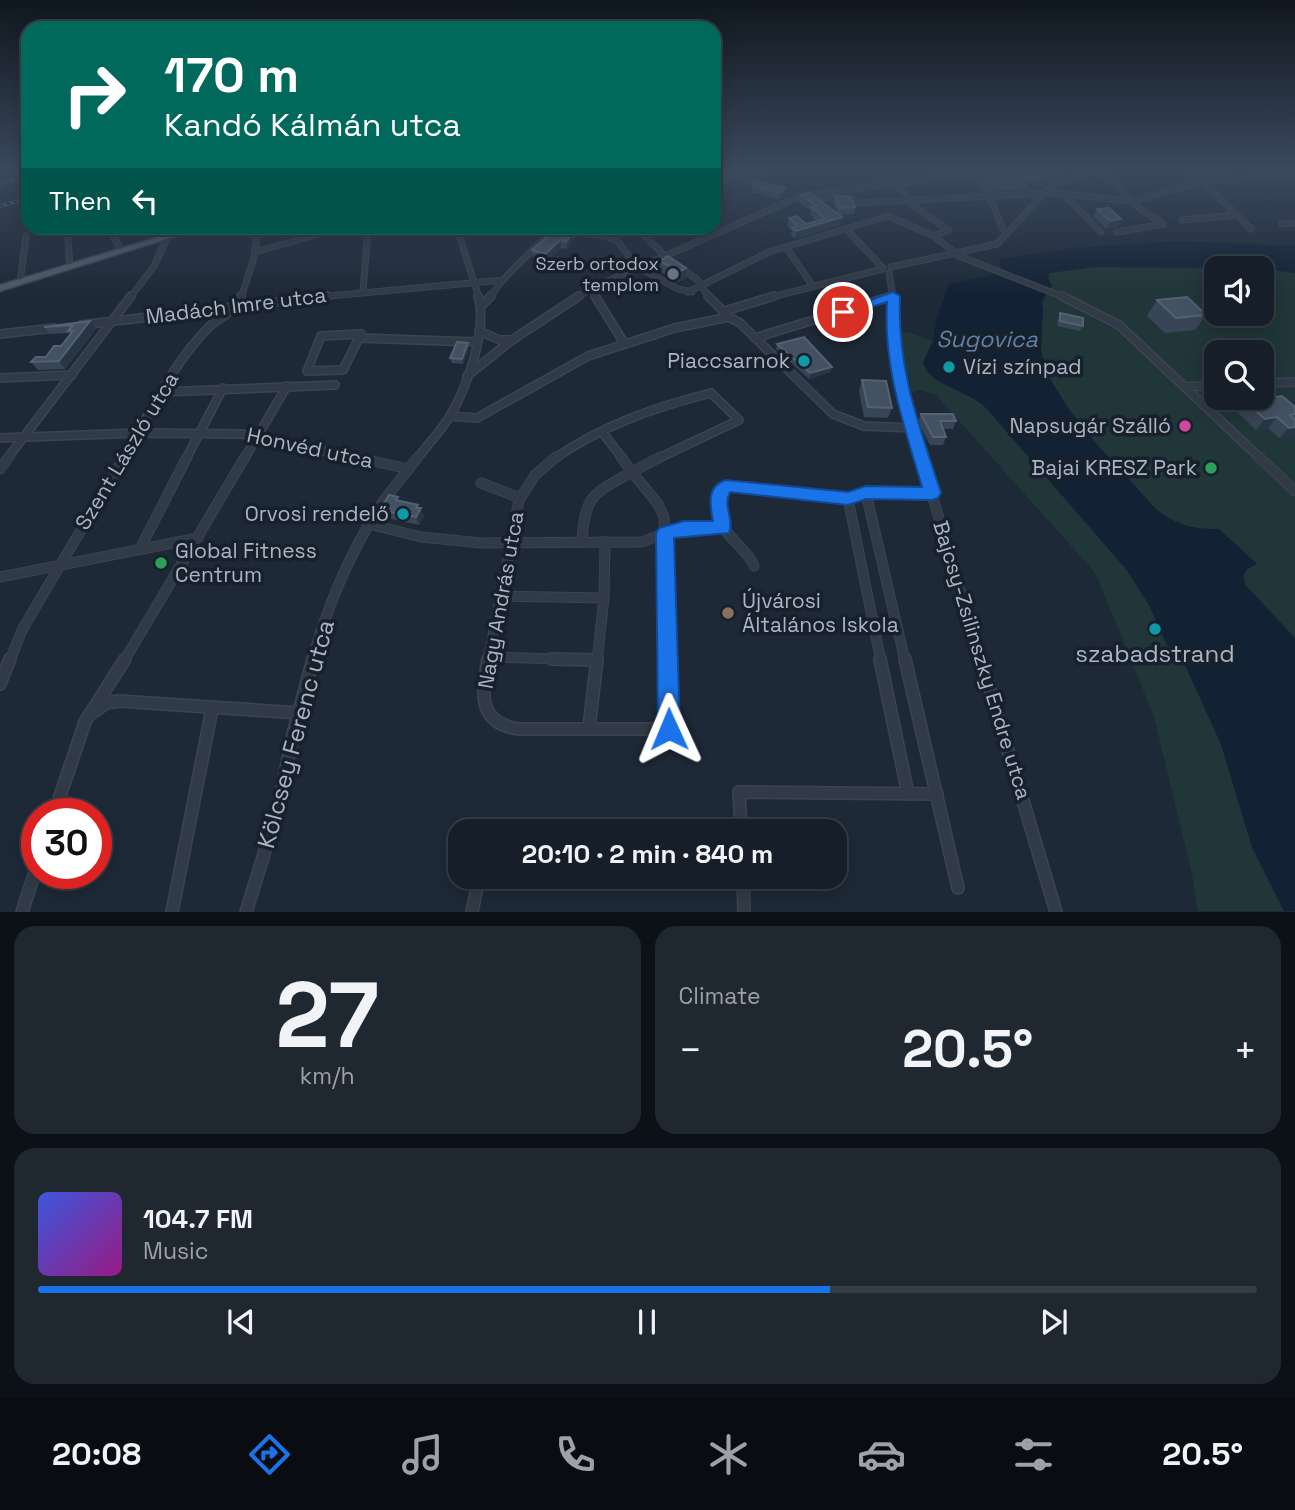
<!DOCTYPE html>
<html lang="en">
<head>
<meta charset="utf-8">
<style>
  :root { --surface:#161f29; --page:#1f2731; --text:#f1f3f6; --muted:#9ea2a8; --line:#353d46; --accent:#1a73e8 }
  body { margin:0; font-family:"Space Grotesk",sans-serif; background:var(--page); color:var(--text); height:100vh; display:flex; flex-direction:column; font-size:26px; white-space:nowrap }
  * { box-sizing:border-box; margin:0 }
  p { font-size:23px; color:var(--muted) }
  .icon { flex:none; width:38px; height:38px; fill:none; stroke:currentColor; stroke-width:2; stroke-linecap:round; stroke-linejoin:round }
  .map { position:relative; height:912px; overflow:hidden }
  .panel { display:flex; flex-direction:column; gap:14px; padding:14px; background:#0c1117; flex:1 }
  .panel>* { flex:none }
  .banner { position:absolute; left:21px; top:21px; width:700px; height:214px; border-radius:21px; box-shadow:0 4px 18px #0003,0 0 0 2px var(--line); background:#00695c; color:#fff; overflow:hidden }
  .controls { position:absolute; left:1204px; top:256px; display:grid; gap:14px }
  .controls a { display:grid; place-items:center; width:70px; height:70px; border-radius:14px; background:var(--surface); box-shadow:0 4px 18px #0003,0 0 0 2px var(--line); font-size:35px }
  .speed { position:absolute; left:21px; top:798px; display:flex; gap:14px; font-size:35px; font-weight:700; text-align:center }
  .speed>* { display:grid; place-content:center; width:91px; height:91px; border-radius:50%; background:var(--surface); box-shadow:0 4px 18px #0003,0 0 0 2px var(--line); line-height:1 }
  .speed .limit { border:10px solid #d22; background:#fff; color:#111 }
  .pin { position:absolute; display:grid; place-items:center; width:60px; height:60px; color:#fff; margin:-30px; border:4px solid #fff; border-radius:50%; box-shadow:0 2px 7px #0007 }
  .me { position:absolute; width:77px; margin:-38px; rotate:359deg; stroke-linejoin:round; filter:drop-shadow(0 0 5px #0008) }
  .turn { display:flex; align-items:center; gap:24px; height:147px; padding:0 28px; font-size:32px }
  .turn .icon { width:91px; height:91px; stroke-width:2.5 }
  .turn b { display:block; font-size:49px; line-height:60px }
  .then { display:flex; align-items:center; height:66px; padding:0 28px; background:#0003; gap:14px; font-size:26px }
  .big { font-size:52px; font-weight:700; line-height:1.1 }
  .panel .tile { flex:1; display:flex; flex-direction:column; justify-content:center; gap:10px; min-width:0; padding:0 24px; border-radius:21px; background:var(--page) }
  .panel .dial { align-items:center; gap:0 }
  .dial b { font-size:91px; line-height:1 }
  .song { display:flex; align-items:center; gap:21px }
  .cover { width:84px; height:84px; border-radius:10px; background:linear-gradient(135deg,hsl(230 70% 55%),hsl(310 70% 35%)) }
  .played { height:7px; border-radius:4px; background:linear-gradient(90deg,var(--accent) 65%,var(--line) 65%) }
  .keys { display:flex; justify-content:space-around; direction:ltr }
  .heat { display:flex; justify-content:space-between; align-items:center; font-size:38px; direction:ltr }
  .panel .tiles { flex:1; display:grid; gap:14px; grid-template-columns:1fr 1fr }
  .tile:last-child { grid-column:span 2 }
  .trip { position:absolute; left:448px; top:819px; width:399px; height:70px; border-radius:21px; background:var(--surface); box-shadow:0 4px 18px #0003,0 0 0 2px var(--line); font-weight:700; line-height:70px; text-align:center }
  .tabs { display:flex; height:112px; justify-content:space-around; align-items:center; background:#090c10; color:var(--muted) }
  .tabs .icon { width:49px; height:49px }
  .tabs .selected { color:var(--accent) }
  .tabs b { font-size:32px; color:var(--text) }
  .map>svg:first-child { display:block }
  .green { fill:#203638; fill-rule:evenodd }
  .water { fill:#122134 }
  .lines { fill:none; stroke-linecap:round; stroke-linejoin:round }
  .street-far3-casing { stroke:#3b4450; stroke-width:7 }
  .street-far2-casing { stroke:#3b4450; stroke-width:10 }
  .street-far1-casing { stroke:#3b4450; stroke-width:11 }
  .street-casing { stroke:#3b4450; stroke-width:14 }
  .primary-casing { stroke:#3b4450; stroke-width:3 }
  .street-far3 { stroke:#313b47; stroke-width:5 }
  .street-far2 { stroke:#313b47; stroke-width:7 }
  .street-far1 { stroke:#313b47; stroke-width:9 }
  .street { stroke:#313b47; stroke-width:11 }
  .primary { fill:#4f5a68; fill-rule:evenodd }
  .rail-casing { stroke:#535f6f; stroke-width:3.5 }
  .rail { stroke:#17202b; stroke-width:2; stroke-dasharray:3.5; stroke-linecap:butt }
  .wall { fill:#384556 }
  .shaded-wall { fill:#283545 }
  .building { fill:#445162; stroke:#546172; stroke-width:2 }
  .route { fill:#1a73e8; stroke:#114b97; stroke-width:2 }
  .worship-dot { fill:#6b7280; stroke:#17202b; stroke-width:2.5 }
  .culture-dot { fill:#0f9aa8; stroke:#17202b; stroke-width:2.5 }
  .hotel-dot { fill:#d1479c; stroke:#17202b; stroke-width:2.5 }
  .leisure-dot { fill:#2e9e5b; stroke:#17202b; stroke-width:2.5 }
  .education-dot { fill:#8d6e63; stroke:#17202b; stroke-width:2.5 }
  .labels { text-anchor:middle; stroke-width:7; stroke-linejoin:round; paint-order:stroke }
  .far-poi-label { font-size:18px; fill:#abb5c5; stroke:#17202b; text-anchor:end }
  .street-label { font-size:21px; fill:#abb5c5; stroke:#17202b }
  .poi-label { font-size:21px; fill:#abb5c5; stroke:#17202b; text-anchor:end }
  .water-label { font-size:23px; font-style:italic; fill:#6181a6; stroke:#17202b }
  .near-poi-label { font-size:24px; fill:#abb5c5; stroke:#17202b }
  .near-street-label { font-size:24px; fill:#abb5c5; stroke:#17202b }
</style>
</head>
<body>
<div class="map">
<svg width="1295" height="912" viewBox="0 0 1295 912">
  <rect width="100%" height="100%" fill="#1e2937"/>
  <!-- green -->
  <g class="green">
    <path d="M1094,267L1216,268V313H1262V269L1295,273V638L1246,586L1243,577L1247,569L1256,564L1219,529C1196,530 1175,525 1157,510C1122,472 1057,412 1043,362C1040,352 1041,341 1041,330C1041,309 1040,303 1052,285L1048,279L1049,273ZM1216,352H1262V397H1216Z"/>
    <path d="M907,332L933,341L924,360L926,371L936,380L968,393L987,408L1126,569L1149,605L1167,645L1186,667L1221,744L1252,847L1284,911H1198L1192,874L1154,717L1096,574L936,395L919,390L911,393L909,379L902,366L898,333Z"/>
  </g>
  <!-- water -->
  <path class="water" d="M1179,241L1295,246V273L1262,268L1094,267L1049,273L1048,279L1052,285L1041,302L1043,309L1041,350L1046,372L1068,408L1099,447L1157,510C1175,525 1196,530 1219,529L1257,564L1247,569L1243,576L1246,586L1295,638V911H1284L1252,847L1221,744L1186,667L1167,645L1149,605L1126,569L986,408C968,390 934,388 923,363L933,341L936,321L949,284L992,275L1001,269L1000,259L1074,248Z"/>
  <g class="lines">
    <!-- street-far3 casing -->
    <g class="street-far3-casing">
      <g id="street-far3">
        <path d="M938,169L952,177"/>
        <path d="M1047,169L1066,180"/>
        <path d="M1097,169L1143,211L1163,224L1117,232"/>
        <path d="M1183,169L1208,180"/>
        <path d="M0,171L15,169"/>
        <path d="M714,172L765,186"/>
        <path d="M969,174L994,196"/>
        <path d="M1209,179L1223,181L1295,175"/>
        <path d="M1203,182L1251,229"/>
        <path d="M898,185L914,206L948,230L934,236"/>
        <path d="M1062,193L1101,232"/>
        <path d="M818,198L854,199L856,203L1052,193L1134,201L1199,183L1230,169"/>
        <path d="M990,198L1005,234"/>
        <path d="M1182,220L1237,215"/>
        <path d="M1281,224L1295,223"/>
        <path d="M67,228L70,266"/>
        <path d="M109,228L121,250"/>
        <path d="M457,228L479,298"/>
        <path d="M637,228L668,259"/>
        <path d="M847,230L883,268"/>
        <path d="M579,233L605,236L617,241L638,267L678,289L692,292"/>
        <path d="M786,247L812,285"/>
        <path d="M255,252L340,228"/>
        <path d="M679,267L698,280L709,298"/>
        <path d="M891,267L997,244L1052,185L1100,169"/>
        <path d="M889,273L893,298"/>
        <path d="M20,282L26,236"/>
        <path d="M590,289L596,298"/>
        <path d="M363,292L368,228"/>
        <path d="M688,292L769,252L888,216L934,236L959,256L1066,298"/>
        <path d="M130,298L154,266L168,236"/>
        <path d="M241,298L254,258L258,228"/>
        <path d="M308,298L503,280"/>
        <path d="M490,298L500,283L554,228"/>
        <path d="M576,298L590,289L801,196L1007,169"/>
        <path d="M768,298L882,269"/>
        <path d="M886,298L893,296"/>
      </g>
    </g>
    <!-- street-far2 casing -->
    <g class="street-far2-casing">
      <g id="street-far2">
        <path d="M595,296L624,343"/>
        <path d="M708,296L729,317L740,323L833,414L864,426L913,428"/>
        <path d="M893,296C891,359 904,400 922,459"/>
        <path d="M1062,296L1119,325L1261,459"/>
        <path d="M481,306L491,296"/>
        <path d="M725,311L774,296"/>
        <path d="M81,325L327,296"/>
        <path d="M479,331L500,340H512"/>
        <path d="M0,334L54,328"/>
        <path d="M361,334L343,370L307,371L321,336Z"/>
        <path d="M359,338L476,342"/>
        <path d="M755,338L892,296"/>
        <path d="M467,376L512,340L579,296"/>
        <path d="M0,378L72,375"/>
        <path d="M1262,383L1295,382"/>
        <path d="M1185,387L1216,385"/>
        <path d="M163,392L335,385"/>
        <path d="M450,416L477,418L588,356L675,328L729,317"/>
        <path d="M602,432L623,459"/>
        <path d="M0,438L139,433L242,434L362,459"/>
        <path d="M7,459L131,296"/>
        <path d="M123,459C149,415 173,362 210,326C220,317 237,310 241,296"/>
        <path d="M186,459L223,388"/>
        <path d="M244,459L287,386"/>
        <path d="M417,459C427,445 441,431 450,416C467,387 488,329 478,296"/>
        <path d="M554,459C601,426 655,407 711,393L739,420L657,459"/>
      </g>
    </g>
    <!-- street-far1 casing -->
    <g class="street-far1-casing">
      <g id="street-far1">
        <path d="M354,457L409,469"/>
        <path d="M621,457L632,472"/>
        <path d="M921,457L981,661"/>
        <path d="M1259,457L1295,491"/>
        <path d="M0,469L9,457"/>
        <path d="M632,472L658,504L664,517L667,661"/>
        <path d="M632,472L660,457"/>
        <path d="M481,483L520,498"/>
        <path d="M866,493L905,661"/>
        <path d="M848,499L881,661"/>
        <path d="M369,524L421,537L481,543L642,542L669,531L723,528"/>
        <path d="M582,541C585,494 593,494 632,472"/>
        <path d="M140,549L187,457"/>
        <path d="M754,566C746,543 696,522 726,486L848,499L866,493H932"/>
        <path d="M0,577L198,538"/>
        <path d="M499,596L604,598"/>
        <path d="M488,657L595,660"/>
        <path d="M10,661L22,630L124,457"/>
        <path d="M124,661L245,457"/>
        <path d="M312,661C326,611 348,558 375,514C387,494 404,476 418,457"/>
        <path d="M488,661L519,500L535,475L556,457"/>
        <path d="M597,661L604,598L605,541"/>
      </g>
    </g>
    <!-- street casing -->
    <g class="street-casing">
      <g id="street">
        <path d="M488,659C482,692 476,723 519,729H669L667,659"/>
        <path d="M551,659L595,660"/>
        <path d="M880,659L908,794"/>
        <path d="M905,659L958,888"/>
        <path d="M981,659L1056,912"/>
        <path d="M0,684L10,659"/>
        <path d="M95,711L106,703L119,701L299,713"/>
        <path d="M589,728L597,659"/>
        <path d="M54,814L85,722L125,659"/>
        <path d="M741,831L739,792L937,794"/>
        <path d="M743,877L744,912"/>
        <path d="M22,912L37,866"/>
        <path d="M172,912L212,709"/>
        <path d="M246,912L278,809L293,734L313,659"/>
        <path d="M472,912L479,877"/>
      </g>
    </g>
    <!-- primary casing -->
    <g class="primary-casing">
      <g id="primary">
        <path d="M714,169H766L762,171L714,173Z"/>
        <path d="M189,228H201L0,291V285Z"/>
      </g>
    </g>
    <!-- street-far3 -->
    <use href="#street-far3" class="street-far3"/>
    <!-- street-far2 -->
    <use href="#street-far2" class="street-far2"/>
    <!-- street-far1 -->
    <use href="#street-far1" class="street-far1"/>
    <!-- street -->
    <use href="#street" class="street"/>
    <!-- primary -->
    <use href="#primary" class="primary"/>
    <!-- rail casing -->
    <g class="rail-casing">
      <g id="rail">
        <path d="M0,184L28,176"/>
        <path d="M0,206L28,198"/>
      </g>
    </g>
    <!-- rail -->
    <use href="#rail" class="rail"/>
  </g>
  <!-- wall -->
  <g class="wall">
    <path d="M984,169H1015L1031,179L1027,189L996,191L981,178Z"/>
    <path d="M1016,169H1058L1054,179L1040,186Z"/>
    <path d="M752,185L785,188L784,196L779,200L752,192Z"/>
    <path d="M801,195L838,214L833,204L835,196L855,207L854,214L839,215L840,225L795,239L791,235L792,230L787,226L789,218L806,224L817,221L810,215L811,210L799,202Z"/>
    <path d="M1097,209L1121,219L1117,227L1106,229L1093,216Z"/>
    <path d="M554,231L575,238L567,249L561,248L546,262L533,257L532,250Z"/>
    <path d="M668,256L686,278L678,282L660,271V261Z"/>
    <path d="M1157,300L1206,315L1195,330L1165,333L1147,316Z"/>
    <path d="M1060,313L1083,326L1080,331L1057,326L1058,319Z"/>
    <path d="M90,321L96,329L65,369L38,370L31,362L46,357L61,346L70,334L69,333L50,334L44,327Z"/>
    <path d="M777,344L831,372L809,379L776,349Z"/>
    <path d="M469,348L463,364L452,363L450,358Z"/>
    <path d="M862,380L892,408L888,418L864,417L859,391Z"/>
    <path d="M1244,397L1270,398L1295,407V433L1292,436L1279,438L1268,428L1256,430L1237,412L1243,405L1240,402Z"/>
    <path d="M921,414L956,421L953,429H943L946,437L943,445H930L918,422Z"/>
    <path d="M400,501L419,508L424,516L419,525L383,517L380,510Z"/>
  </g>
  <!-- shaded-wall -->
  <g class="shaded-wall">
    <path d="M1058,169L1054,179L1040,186L1045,176Z"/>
    <path d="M732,177V183L714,193V187Z"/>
    <path d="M785,188L784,196L779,200L780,193Z"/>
    <path d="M842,217L840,225L795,239L796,231Z"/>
    <path d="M1121,219L1117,227L1106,229L1110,221Z"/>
    <path d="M575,230V238L567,249L566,242Z"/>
    <path d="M560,240L561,248L546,262L545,254Z"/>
    <path d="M686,268V278L678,282L679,272Z"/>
    <path d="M90,321L96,329L65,369L59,361Z"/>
    <path d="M468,343L469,348L463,364L462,359Z"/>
    <path d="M832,367L831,372L809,379L810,373Z"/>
    <path d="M1277,417L1268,428L1256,430L1265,419Z"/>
    <path d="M1295,427V433L1292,436L1279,438L1289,428Z"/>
    <path d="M418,505L424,516L419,525L416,517V508Z"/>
  </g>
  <!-- building -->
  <g class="building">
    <path d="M985,169H1015L1031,179L1000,181Z"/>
    <path d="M1034,169H1058L1045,176Z"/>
    <path d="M726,175L732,177L714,187V182H717Z"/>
    <path d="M756,181L785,188L780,193L752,185Z"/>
    <path d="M810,193L842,217L796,231L792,228L797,226L789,218L797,216L806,224L825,219L811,207L817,206L801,195Z"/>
    <path d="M835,196L851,197L855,207L840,208Z"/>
    <path d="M1109,208L1121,219L1110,221L1097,209Z"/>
    <path d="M575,230L566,242L560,240L545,254L532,250L554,231Z"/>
    <path d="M668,256L686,268L679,272L660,261Z"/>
    <path d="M1187,297L1206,315L1176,318L1157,300Z"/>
    <path d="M1060,313L1083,318V326L1060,321Z"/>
    <path d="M90,321L59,361L31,362L36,357H46L54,346H61L73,331H68L73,325L44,327Z"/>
    <path d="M804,337L832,367L810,373L777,344Z"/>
    <path d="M457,342L468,343L462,359L450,358Z"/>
    <path d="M862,380L886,381L892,408L868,407Z"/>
    <path d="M1262,391L1270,398L1282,396L1295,407V414L1290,415L1295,420V427L1289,428L1277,417L1265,419L1246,402L1258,400L1255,397H1262Z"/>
    <path d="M921,414H953L956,421H940L946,437H933Z"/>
    <path d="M389,495L398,497L396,500L418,505L416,508H421L416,517L380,510Z"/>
  </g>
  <!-- sky -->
  <linearGradient id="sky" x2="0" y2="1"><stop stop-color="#10171e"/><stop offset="0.57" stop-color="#3b495e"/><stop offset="1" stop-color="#3b495e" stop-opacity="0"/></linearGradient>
  <rect width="1295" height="296" fill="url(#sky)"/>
  <!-- route -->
  <path class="route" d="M893,292L900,296C897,369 919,425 941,493L938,498L932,500L866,499L848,505L730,492C722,506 735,520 729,533L674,538L680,729L676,737L669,740L661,737L658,729L656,533L659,528L684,521H713C710,505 706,486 726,480L848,492L866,486L922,487C904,425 883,367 887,302L843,316L837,312Z"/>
  <!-- markers -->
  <circle class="worship-dot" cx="673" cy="274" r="7"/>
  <g class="culture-dot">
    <circle cx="804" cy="361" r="7"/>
    <circle cx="949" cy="367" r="7"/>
    <circle cx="403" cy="514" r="7"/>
    <circle cx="1155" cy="629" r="7"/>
  </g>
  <circle class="hotel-dot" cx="1185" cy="426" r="7"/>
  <g class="leisure-dot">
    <circle cx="1211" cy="468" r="7"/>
    <circle cx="161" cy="563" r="7"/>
  </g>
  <circle class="education-dot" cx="728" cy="613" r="7"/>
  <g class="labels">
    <!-- far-poi labels -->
    <g class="far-poi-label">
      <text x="659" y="270">Szerb ortodox<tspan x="659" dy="21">templom</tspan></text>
    </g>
    <!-- street labels -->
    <g class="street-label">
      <text transform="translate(236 306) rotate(-7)" y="7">Madách Imre utca</text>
      <text transform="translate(310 448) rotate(12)" y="7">Honvéd utca</text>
      <text transform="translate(127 451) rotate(-59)" y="7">Szent László utca</text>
      <text transform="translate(501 600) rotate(-80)" y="7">Nagy András utca</text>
      <text transform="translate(982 660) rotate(73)" y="7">Bajcsy-Zsilinszky Endre utca</text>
    </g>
    <!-- poi labels -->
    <g class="poi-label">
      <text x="790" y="368">Piaccsarnok</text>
      <text x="963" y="374" text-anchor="start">Vízi színpad</text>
      <text x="1171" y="433">Napsugár Szálló</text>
      <text x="1197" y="475">Bajai KRESZ Park</text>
      <text x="389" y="521">Orvosi rendelő</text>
      <text x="175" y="558" text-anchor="start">Global Fitness<tspan x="175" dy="24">Centrum</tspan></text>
      <text x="742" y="608" text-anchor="start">Újvárosi<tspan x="742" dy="24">Általános Iskola</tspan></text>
    </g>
    <!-- water labels -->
    <g class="water-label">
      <text x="987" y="347">Sugovica</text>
    </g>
    <!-- near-poi labels -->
    <g class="near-poi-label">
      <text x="1155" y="662">szabadstrand</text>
    </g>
    <!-- near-street labels -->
    <g class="near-street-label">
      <text transform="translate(296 734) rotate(-75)" y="8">Kölcsey Ferenc utca</text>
    </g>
  </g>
</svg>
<div class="controls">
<a><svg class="icon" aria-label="sound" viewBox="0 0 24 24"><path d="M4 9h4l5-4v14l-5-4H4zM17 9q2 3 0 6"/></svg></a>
<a><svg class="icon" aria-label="search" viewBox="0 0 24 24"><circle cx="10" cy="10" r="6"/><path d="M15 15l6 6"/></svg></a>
</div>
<div class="speed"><div class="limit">30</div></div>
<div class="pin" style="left:843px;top:312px;background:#d93025"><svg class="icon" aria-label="arrive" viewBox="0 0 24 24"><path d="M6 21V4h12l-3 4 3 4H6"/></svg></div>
<svg class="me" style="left:669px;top:729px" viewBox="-20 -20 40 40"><path d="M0-17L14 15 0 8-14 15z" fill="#1a73e8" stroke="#fff" stroke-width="4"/></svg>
<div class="trip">20:10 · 2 min · 840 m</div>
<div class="banner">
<div class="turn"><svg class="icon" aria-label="right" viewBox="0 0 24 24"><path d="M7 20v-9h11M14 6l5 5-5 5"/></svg><div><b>170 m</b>Kandó Kálmán utca</div></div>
<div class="then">Then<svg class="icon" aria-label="left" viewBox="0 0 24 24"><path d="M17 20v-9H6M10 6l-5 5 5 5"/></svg></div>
</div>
</div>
<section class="panel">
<div class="tiles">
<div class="tile dial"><b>27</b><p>km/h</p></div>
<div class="tile"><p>Climate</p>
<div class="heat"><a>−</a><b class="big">20.5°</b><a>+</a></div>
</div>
<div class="tile">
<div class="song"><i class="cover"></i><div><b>104.7 FM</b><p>Music</p></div></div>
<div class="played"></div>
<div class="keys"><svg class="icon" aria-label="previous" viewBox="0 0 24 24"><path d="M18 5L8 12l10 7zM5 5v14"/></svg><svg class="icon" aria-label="pause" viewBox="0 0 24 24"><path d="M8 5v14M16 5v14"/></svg><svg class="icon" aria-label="next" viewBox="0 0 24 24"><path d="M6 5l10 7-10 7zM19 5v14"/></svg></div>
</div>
</div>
</section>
<nav class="tabs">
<b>20:08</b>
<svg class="icon selected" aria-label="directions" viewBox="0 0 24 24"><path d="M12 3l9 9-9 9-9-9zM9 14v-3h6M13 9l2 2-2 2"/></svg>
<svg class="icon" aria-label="music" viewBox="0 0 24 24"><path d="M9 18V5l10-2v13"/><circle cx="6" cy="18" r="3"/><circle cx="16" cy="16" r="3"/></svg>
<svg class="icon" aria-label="phone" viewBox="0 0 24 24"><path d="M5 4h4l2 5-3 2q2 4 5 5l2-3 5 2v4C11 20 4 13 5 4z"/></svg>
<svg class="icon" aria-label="climate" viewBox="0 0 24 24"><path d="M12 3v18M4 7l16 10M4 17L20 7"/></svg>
<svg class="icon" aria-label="car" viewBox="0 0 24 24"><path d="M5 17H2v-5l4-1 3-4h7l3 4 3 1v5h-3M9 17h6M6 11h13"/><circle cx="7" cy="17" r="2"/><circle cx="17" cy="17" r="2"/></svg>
<svg class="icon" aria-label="filters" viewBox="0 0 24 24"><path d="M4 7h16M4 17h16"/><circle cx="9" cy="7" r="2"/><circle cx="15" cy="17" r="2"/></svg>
<b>20.5°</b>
</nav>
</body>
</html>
